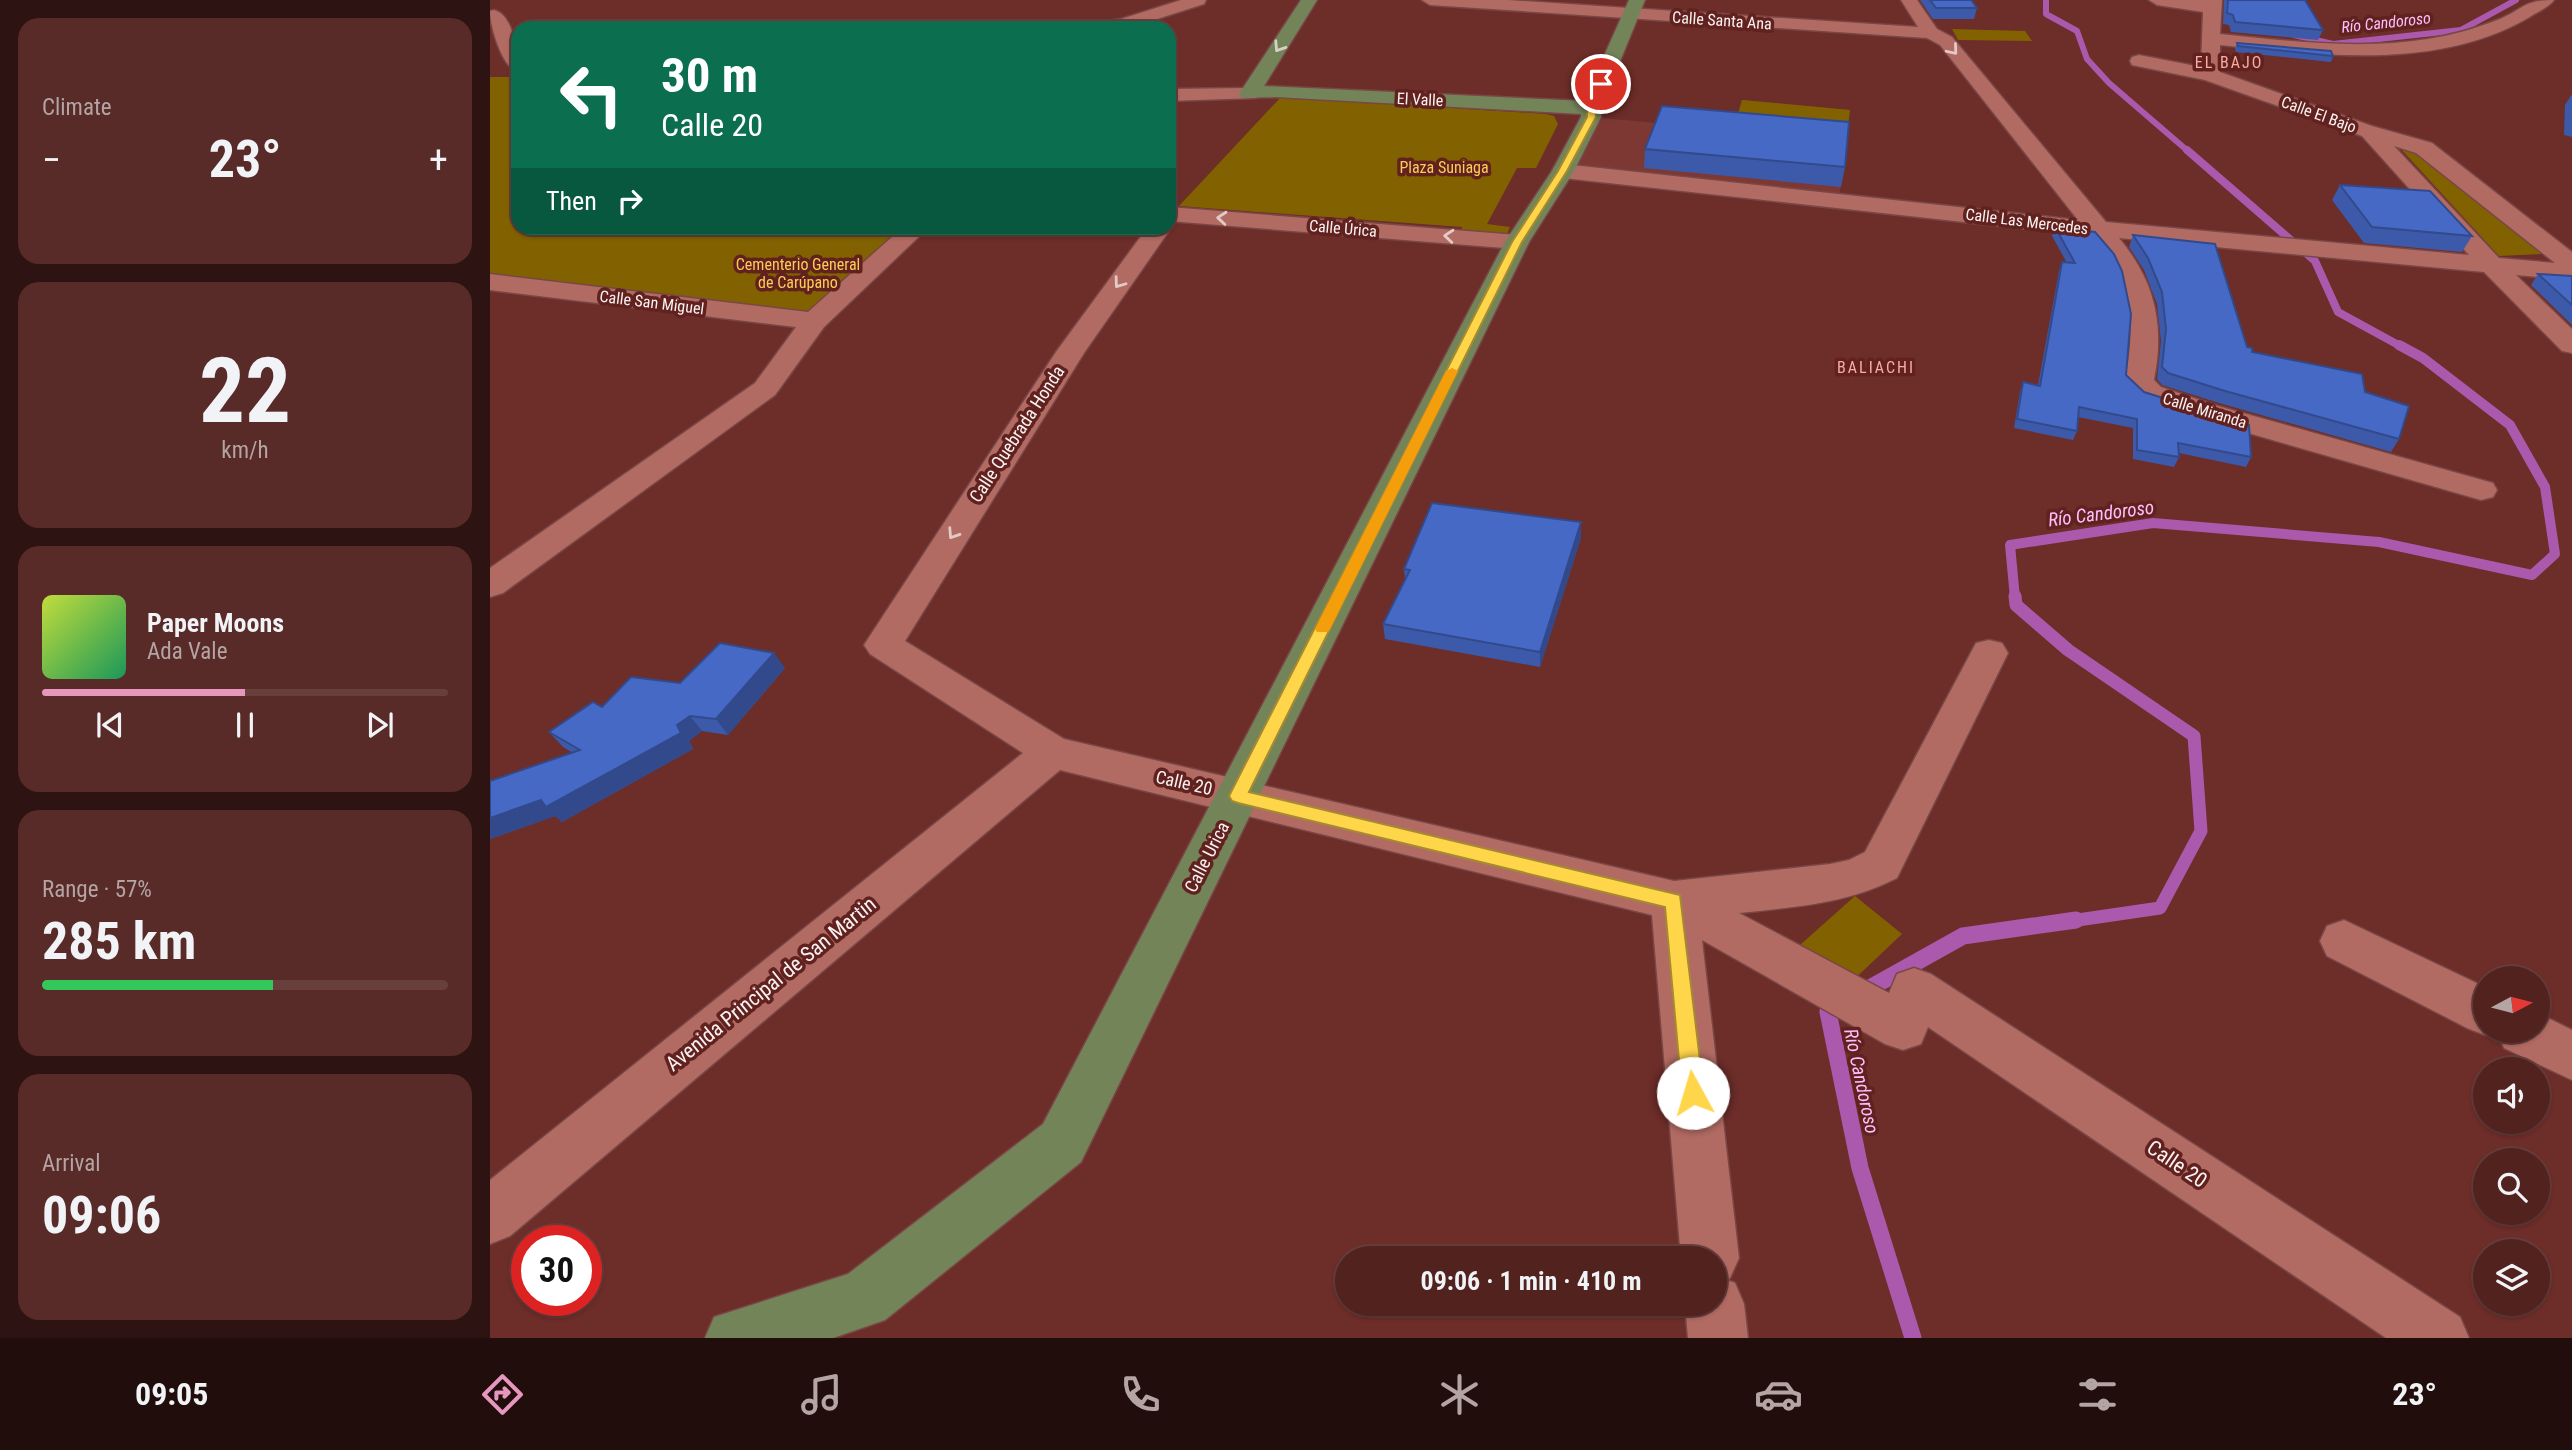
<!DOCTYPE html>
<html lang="en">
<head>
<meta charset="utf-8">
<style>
  :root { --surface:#52221f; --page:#582a28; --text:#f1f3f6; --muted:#b5a4a4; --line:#683f3d; --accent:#e797bd }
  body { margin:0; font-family:"Roboto Condensed",sans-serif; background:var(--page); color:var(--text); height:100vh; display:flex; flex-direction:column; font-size:26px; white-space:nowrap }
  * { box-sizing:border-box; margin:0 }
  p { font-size:23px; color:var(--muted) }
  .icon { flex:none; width:38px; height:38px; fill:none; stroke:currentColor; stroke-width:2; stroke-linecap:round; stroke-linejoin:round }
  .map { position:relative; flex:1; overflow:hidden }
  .panel { display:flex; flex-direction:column; gap:18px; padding:18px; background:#2d1311; width:490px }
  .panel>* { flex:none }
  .guide { position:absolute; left:21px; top:21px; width:665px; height:214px; border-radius:21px; box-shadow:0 2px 5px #0004,0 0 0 2px var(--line); background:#0b6e4f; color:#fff; overflow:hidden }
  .needle { width:46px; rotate:83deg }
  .buttons { position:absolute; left:1983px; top:966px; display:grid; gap:14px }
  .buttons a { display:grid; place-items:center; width:77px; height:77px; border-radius:50%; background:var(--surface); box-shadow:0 2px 5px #0004,0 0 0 2px var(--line); font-size:35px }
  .speed { position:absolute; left:21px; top:1225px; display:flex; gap:14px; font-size:35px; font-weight:700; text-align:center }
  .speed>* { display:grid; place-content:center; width:91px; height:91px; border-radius:50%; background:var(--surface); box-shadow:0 2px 5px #0004,0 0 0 2px var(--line); line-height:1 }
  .speed .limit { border:10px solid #d22; background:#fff; color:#111 }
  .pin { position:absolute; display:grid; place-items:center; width:60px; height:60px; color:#fff; margin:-30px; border:4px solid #fff; border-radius:50%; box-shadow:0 2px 7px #0007 }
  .me { position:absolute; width:77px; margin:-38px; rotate:354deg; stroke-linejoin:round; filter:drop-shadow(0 0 5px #0008) }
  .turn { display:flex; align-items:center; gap:24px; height:147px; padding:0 35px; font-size:32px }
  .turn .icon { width:91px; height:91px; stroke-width:2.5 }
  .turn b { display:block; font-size:49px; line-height:60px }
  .then { display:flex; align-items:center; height:66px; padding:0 35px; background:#0003; gap:14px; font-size:26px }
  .big { font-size:52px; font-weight:700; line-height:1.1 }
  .panel .tile { flex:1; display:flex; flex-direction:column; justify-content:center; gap:10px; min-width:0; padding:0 24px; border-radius:21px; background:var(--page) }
  .panel .dial { align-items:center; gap:0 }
  .dial b { font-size:91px; line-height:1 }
  .song { display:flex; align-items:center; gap:21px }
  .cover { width:84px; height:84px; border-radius:10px; background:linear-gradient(135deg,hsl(70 70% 55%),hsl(150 70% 35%)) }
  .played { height:7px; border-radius:4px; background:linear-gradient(90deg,var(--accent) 50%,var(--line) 50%) }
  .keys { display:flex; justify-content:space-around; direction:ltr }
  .heat { display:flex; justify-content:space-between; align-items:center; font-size:38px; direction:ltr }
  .charge { height:10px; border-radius:5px; background:linear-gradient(90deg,#34c759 57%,var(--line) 0) }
  .trip { position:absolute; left:845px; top:1246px; width:392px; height:70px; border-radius:35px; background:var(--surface); box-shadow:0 2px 5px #0004,0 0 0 2px var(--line); font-weight:700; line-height:70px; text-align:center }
  .dock { display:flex; height:112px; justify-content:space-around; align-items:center; background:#210e0c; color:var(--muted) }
  .dock .icon { width:49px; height:49px }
  .dock .selected { color:var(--accent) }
  .dock b { font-size:32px; color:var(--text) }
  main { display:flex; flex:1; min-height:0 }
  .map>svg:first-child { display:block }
  .built { fill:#7d3833 }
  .green { fill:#826200 }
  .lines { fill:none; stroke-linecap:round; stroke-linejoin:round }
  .stream-far4 { stroke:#aa59ac; stroke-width:6 }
  .stream-far3 { stroke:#aa59ac; stroke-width:8 }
  .stream-far2 { stroke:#aa59ac; stroke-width:10 }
  .stream-far1 { stroke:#aa59ac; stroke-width:13 }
  .stream { stroke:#aa59ac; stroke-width:17 }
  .minor-casing { stroke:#784746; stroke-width:3 }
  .major-casing { stroke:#784746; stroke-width:3 }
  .minor { fill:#b26b63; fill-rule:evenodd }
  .major { fill:#748459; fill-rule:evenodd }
  .wall { fill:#3d5aaa }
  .shaded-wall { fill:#324a8b }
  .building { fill:#4769c6; stroke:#324a8b; stroke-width:2 }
  .oneway { stroke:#d2d1c3 }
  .oneway2 { stroke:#e4cac6 }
  .route { fill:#ffd54a; stroke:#a68a30; stroke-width:2 }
  .slow { fill:#f59e0b }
  .labels { text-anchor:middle; stroke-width:7; stroke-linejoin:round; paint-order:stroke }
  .far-street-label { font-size:16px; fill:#faf2f1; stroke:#61221f }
  .far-water-label { font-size:16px; font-style:italic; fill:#febffe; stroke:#61221f }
  .far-neighbourhood-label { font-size:16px; letter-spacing:2px; fill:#f9aca3; stroke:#61221f }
  .far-park-label { font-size:16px; fill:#fdcc56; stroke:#61221f }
  .street-label { font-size:18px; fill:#faf2f1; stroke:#61221f }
  .water-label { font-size:19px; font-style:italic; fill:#febffe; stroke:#61221f }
  .near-street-label { font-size:21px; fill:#faf2f1; stroke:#61221f }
</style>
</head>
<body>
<main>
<section class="panel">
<div class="tile"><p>Climate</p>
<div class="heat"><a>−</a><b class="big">23°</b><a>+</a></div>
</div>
<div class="tile dial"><b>22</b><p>km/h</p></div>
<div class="tile">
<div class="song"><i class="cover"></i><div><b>Paper Moons</b><p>Ada Vale</p></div></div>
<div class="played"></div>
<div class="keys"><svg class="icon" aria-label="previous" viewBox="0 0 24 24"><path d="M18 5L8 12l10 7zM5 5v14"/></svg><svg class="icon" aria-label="pause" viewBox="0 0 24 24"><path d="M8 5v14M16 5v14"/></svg><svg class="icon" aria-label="next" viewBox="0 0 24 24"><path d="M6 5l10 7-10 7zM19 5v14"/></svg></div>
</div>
<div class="tile"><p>Range · 57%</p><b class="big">285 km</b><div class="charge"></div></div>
<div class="tile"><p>Arrival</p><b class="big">09:06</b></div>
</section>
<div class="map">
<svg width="2082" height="1338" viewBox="0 0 2082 1338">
  <rect width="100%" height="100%" fill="#6d2d29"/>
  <!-- built -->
  <path class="built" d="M1252,100L1360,110L1349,199L1073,171L1101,117L1243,130Z"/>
  <!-- green -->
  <g class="green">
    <path d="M1462,29L1535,31L1542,41L1468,40Z"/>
    <path d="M0,77H28V228H427L324,321L0,282Z"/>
    <path d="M791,97L1056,114L1064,116L1068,124L1046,168H1027L997,224L1020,227L1015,239L970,235L972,227L689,206Z"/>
    <path d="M1252,100L1360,110L1356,141L1243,131Z"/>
    <path d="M1909,147L1929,153L2052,254L2009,256Z"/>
    <path d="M1365,896L1412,934L1357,986L1310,945Z"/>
  </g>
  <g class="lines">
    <!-- stream-far4 -->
    <g class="stream-far4">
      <path d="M1556,0V14L1587,31L1597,59L1619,83L1699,152"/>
      <path d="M1804,35L1843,44L1971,30L2026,0"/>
    </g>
    <!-- stream-far3 -->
    <path class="stream-far3" d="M1697,150L1825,261L1848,312L1912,347"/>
    <!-- stream-far2 -->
    <path class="stream-far2" d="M1525,598L1520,545L1663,523L1889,542L2042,575L2065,554L2055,487L2020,425L1933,358L1909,345"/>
    <!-- stream-far1 -->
    <path class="stream-far1" d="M1525,596L1526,605L1578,650L1704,736L1711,831L1670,908L1574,922"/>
    <!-- stream -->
    <g class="stream">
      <path d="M1371,993L1473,936L1586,920"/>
      <path d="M1352,1004L1338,1012L1370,1168L1423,1338"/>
    </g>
    <!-- minor casing -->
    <g class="minor-casing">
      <g id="minor">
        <path d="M691,0H716L714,4L639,28H597L600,24L631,19Z"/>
        <path d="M932,0H1018L1428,27L1411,0H1427L1447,29L1462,37L1616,222L1979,255L1872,136L1715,80L1642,65L1640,61L1642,57L1649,55L1711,67L1713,12L1667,5L1659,0H1732L1730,34C1798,41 1870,50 1938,39C1963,35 1987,28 2010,19C2035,8 2034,0 2064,0C2058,8 2047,12 2038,18C1946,71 1830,55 1730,45V72L1882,126L1942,143L2082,252V280L2026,275L2082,329V353L2072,351L1994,272L1629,238C1665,281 1675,325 1664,380L1671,387L1728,406L2003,483L2007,490L2003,497L1991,500L1706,418L1651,399L1634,382C1643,345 1645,299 1625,265C1619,255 1609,245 1601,236L1073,178L1065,176L1062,171L1065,166L1073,164L1588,220L1450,45L1437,38L940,5ZM1904,146L1926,153L2065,263L2009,258Z"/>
        <path d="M4,10C24,15 28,55 28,72C12,68 0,26 0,11Z"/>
        <path d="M759,88L766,90L769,94L766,98L679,101V89Z"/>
        <path d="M679,207L1027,235L1036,237L1039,242L1036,247L1027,249L679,221Z"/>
        <path d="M679,225L681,228L594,353L415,641L574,739L1184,881L1340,864L1359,860L1375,852L1486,643L1499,640L1512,643L1518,653L1407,878C1357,904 1304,907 1249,913L1399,993L1407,974L1424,968L1441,974L1970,1317L1979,1338H1896L1438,1027L1431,1044L1413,1050L1395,1044L1212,940L1249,1258L1240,1278L1237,1280L1245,1283L1254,1304L1258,1338H1198L1195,1304H1225V1258H1191L1162,915L570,770L20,1236L0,1244V1180L533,753L380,654L374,645L566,352L657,228H679Z"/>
        <path d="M412,228H438L334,327L285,395L13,593L0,597V568L265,383L306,327L0,290V274L318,312Z"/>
        <path d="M1854,920L1995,987V1031H2006L1995,1035L1977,1028L1837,956L1830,941L1837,926Z"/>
        <path d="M2048,1013L2082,1030V1080L2014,1048L2007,1031H2048Z"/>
      </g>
    </g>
    <!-- major casing -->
    <g class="major-casing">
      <path id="major" d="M811,0H827L774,86L1094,101L1139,0H1155L1111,108V117L1084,171L1039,242L591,1162L395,1320L343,1338H215L224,1317L358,1274L553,1124L1015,242L1062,171L1091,117V114L786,97L752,98L749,94Z"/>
    </g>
    <!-- minor -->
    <use href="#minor" class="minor"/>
    <!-- major -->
    <use href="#major" class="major"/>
  </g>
  <!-- wall -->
  <g class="wall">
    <path d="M1430,0H1481L1487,8L1484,19H1443Z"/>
    <path d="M1734,0H1815L1833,30L1828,40L1741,32L1739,25L1733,24Z"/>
    <path d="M1747,43L1843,56L1841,62L1746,52L1745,49Z"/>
    <path d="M2082,94V137L2074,135L2075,105Z"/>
    <path d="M1155,149L1355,167L1351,187L1154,168Z"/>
    <path d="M1850,185L1982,236L1972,252L1874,243L1842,200Z"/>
    <path d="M1565,227L1605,232L1636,375L1654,392L1761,457L1756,467L1689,453V457L1684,467L1643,459V428L1588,417L1587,431L1583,440L1524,428L1530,392L1533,382L1548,385L1569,271L1572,262L1577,263L1562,236Z"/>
    <path d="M1643,235L1762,352L1875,392L1909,439L1901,452L1729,403L1672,385L1667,379L1671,341L1667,304L1654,270L1639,247Z"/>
    <path d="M2048,274L2082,276V325L2041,285Z"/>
    <path d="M1091,522V538L1050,667L895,639L893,624L915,579L914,569Z"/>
    <path d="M295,668L238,735L212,731L199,741L203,749L72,822L65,816L0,839V781L83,753L73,747L59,732L112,707L190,683Z"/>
  </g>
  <!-- shaded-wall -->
  <g class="shaded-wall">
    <path d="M1091,522V538L1050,667V652Z"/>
    <path d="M284,653L295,668L238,735L226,719Z"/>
    <path d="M200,716L212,731L199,741L203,749L72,822L65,816L0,839V818L187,725Z"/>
  </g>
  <!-- building -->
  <g class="building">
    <path d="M1440,0H1481L1487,8H1446Z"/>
    <path d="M1738,0H1815L1833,30L1745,22L1743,15L1737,13Z"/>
    <path d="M1747,43L1841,51L1843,56L1748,46Z"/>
    <path d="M1172,106L1359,122L1355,167L1155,149Z"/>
    <path d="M1850,185L1940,191L1982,236L1882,227Z"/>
    <path d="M1565,227L1605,232L1624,254L1632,271L1641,314L1636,375L1654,392L1759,425L1761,457L1688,443L1689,457L1647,450V419L1589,407L1587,431L1527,419L1533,382L1550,386L1572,262L1585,263Z"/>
    <path d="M1643,235L1725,244L1757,347L1762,348V352L1872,374L1875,392L1919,406L1909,439L1735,391L1678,373L1672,367L1676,329L1672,292L1658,258Z"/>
    <path d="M2048,274L2082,276V305Z"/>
    <path d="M942,503L1091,522L1050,652L893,624L920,570L914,569Z"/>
    <path d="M230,643L284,653L226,719L200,716L187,725L191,733L56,807L51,800L0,818V781L90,750L59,732L103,702L112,707L141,677L190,683Z"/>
  </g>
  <!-- one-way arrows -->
  <defs><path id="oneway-chevron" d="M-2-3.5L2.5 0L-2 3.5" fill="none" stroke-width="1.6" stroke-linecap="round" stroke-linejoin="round" transform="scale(1.75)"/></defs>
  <use class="oneway" href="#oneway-chevron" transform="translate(789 47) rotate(123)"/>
  <g class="oneway2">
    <use href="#oneway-chevron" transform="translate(1463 50) rotate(50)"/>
    <use href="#oneway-chevron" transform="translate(732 218) rotate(-175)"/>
    <use href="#oneway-chevron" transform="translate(959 236) rotate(-175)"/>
    <use href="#oneway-chevron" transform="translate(629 283) rotate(126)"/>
    <use href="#oneway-chevron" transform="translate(463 534) rotate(123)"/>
  </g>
  <!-- route -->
  <path class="route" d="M1111,82L1115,84L1105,108L1106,117L1077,171L1032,242L759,792L1190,895L1214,1093L1211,1101L1203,1104L1195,1101L1192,1093L1175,907L748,803L742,801L739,796L1022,242L1068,171L1097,117C1096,106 1101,89 1111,82Z"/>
  <!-- slow -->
  <path class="slow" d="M962,368L968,371L840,629L838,632H827L825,629L956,371Z"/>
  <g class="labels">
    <!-- far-street labels -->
    <g class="far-street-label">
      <text transform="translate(1232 20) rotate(4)" y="6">Calle Santa Ana</text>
      <text transform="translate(930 99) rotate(3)" y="6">El Valle</text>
      <text transform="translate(1829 114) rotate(20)" y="6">Calle El Bajo</text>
      <text transform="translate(1537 221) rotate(7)" y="6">Calle Las Mercedes</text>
      <text transform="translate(853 228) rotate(5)" y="6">Calle Úrica</text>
      <text transform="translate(162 302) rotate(7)" y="6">Calle San Miguel</text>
      <text transform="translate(1715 410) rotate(17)" y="6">Calle Miranda</text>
    </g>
    <!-- far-water labels -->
    <g class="far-water-label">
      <text transform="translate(1896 22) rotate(-6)" y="6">Río Candoroso</text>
    </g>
    <!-- far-neighbourhood labels -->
    <g class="far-neighbourhood-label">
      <text x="1739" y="68">EL BAJO</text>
      <text x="1386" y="373">BALIACHI</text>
    </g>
    <!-- far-park labels -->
    <g class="far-park-label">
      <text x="954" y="173">Plaza Suniaga</text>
      <text x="308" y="270">Cementerio General<tspan x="308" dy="18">de Carúpano</tspan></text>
    </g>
    <!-- street labels -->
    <g class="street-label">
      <text transform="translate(527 434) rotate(-57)" y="6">Calle Quebrada Honda</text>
      <text transform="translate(694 783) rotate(13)" y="6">Calle 20</text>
      <text transform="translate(717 857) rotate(-63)" y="6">Calle Urica</text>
    </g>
    <!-- water labels -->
    <g class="water-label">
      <text transform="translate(1611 513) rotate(-7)" y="7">Río Candoroso</text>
      <text transform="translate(1372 1081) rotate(78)" y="7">Río Candoroso</text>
    </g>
    <!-- near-street labels -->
    <g class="near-street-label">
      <text transform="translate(281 984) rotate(-39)" y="7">Avenida Principal de San Martin</text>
      <text transform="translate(1687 1164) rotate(34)" y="7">Calle 20</text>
    </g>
  </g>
</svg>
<div class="buttons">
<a><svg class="needle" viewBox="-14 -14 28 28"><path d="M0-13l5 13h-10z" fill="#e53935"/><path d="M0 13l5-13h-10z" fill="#b5a4a4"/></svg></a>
<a><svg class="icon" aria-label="sound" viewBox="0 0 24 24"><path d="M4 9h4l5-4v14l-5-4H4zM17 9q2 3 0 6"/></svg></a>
<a><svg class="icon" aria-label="search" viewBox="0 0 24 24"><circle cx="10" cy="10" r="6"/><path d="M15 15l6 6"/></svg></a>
<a><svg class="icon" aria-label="layers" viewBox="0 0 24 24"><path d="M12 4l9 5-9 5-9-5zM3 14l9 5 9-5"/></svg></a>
</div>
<div class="speed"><div class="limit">30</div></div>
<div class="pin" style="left:1111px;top:84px;background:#d93025"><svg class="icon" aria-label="arrive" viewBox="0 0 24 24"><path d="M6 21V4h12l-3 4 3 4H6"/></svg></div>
<svg class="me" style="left:1203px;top:1093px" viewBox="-20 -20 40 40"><circle r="19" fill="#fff"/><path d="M0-13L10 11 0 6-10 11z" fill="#ffd54a"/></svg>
<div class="trip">09:06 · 1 min · 410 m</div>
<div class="guide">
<div class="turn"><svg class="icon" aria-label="left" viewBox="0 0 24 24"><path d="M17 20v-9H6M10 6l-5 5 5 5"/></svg><div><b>30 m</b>Calle 20</div></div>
<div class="then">Then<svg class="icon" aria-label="right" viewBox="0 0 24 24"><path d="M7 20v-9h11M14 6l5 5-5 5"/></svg></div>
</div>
</div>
</main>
<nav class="dock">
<b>09:05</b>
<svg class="icon selected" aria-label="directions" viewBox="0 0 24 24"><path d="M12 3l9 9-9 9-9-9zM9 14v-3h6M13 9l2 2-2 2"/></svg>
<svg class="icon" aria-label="music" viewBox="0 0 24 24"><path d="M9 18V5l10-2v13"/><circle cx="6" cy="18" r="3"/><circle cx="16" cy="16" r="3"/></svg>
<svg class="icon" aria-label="phone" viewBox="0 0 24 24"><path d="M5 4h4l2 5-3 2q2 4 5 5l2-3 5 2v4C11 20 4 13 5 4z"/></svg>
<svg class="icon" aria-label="climate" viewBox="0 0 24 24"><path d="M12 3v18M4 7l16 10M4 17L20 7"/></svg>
<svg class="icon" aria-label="car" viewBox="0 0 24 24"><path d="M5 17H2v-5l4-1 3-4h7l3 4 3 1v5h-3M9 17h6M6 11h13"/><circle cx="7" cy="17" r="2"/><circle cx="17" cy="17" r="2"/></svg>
<svg class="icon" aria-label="filters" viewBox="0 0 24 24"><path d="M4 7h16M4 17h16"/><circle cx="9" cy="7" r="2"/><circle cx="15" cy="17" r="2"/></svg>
<b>23°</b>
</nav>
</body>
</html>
